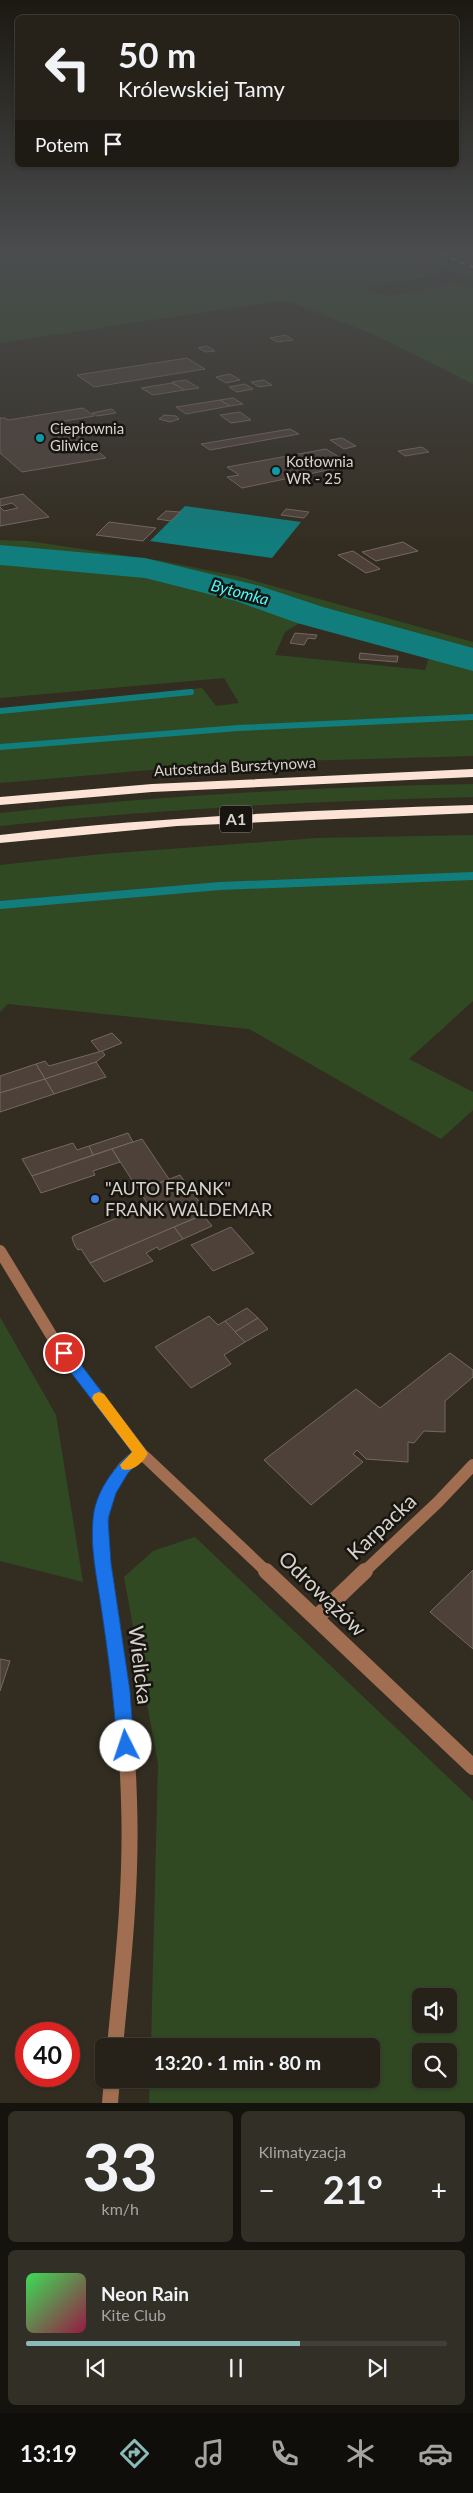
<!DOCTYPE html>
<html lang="pl">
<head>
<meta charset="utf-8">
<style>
  :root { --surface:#262219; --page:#322f26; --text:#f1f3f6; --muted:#a4a4a2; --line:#423f38; --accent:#8bbbb9 }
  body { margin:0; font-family:Lato,sans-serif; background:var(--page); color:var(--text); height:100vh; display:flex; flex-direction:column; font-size:19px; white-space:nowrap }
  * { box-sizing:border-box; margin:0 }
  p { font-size:16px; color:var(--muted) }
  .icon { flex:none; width:28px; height:28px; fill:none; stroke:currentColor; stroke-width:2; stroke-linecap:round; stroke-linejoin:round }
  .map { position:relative; height:2103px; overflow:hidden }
  .sheet { display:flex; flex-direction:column; gap:8px; padding:8px; background:#15130e; flex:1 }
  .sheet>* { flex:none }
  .top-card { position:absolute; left:15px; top:15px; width:444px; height:152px; border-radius:8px; box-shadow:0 1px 4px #0004,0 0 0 1px var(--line); background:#262219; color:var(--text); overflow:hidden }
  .tools { position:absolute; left:412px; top:1988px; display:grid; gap:10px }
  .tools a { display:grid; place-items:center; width:45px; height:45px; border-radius:8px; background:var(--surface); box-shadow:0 1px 4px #0004,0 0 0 1px var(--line); font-size:25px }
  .speed { position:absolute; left:15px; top:2022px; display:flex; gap:10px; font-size:25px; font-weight:700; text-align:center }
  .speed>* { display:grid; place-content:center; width:65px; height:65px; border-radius:50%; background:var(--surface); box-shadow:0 1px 4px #0004,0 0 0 1px var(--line); line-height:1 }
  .speed .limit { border:8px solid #d22; background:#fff; color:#111 }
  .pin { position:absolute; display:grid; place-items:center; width:42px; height:42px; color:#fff; margin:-21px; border:2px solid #fff; border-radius:50%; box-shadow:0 1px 5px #0007 }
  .me { position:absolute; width:55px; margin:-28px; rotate:356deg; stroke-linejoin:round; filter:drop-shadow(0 0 4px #0008) }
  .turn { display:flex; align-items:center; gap:18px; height:105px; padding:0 20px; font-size:22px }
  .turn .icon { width:65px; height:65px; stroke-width:2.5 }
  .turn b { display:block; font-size:35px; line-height:42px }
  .then { display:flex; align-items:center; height:48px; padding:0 20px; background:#0003; gap:10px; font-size:19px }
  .big { font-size:38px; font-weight:700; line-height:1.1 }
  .sheet .card { flex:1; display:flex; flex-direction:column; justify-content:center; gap:8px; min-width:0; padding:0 18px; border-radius:8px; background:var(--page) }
  .sheet .dial { align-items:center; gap:0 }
  .dial b { font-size:65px; line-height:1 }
  .song { display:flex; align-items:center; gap:15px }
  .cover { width:60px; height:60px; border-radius:8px; background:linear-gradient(135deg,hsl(130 70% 55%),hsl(340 70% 35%)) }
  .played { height:5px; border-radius:2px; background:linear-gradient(90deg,var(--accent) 65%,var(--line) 65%) }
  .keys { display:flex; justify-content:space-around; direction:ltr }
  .heat { display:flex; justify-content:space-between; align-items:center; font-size:28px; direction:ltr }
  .sheet .tiles { flex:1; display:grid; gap:8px; grid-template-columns:1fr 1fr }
  .card:last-child { grid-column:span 2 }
  .trip { position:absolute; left:95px; top:2038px; width:285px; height:50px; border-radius:8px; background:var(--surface); box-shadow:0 1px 4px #0004,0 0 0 1px var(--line); font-weight:700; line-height:50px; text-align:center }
  .dock { display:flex; height:80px; justify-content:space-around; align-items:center; background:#0f0e0a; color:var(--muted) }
  .dock .icon { width:35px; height:35px }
  .dock .active { color:var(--accent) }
  .dock b { font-size:22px; color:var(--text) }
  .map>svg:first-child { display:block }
  .green { fill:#304923; fill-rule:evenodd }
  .water { fill:#117d7d }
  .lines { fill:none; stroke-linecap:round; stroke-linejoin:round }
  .stream-far1 { stroke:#117d7d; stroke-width:6 }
  .stream { stroke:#117d7d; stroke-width:8 }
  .river { fill:#117d7d; fill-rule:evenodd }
  .building { fill:#4d4139; stroke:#766860 }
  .minor-far1 { stroke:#a16e52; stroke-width:12 }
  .minor { stroke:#a16e52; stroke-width:16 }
  .tertiary-far1 { stroke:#a16e52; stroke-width:12 }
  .tertiary { stroke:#a16e52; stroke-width:16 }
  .motorway { fill:#fde3d5; fill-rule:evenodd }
  .rail-casing { stroke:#c2beb6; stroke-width:2.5 }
  .rail { stroke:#181510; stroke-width:2; stroke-dasharray:5; stroke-linecap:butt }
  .route { fill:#1a73e8; stroke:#114b97 }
  .slow { fill:#f59e0b }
  .culture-dot { fill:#0f9aa8; stroke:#181510; stroke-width:2 }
  .shop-dot { fill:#3f7fe0; stroke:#181510; stroke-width:2 }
  .labels { text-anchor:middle; stroke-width:5; stroke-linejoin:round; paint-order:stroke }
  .far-poi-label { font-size:15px; fill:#d7d3cc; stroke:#181510; text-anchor:start }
  .far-street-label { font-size:15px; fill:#d7d3cc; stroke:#181510 }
  .far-water-label { font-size:16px; font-style:italic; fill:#47fbfc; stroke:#181510 }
  .shield { fill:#181510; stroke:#9e9a94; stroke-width:1 }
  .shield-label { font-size:16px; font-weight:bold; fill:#d7d3cc }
  .poi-label { font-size:18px; fill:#d7d3cc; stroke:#181510; text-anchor:start }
  .near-street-label { font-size:21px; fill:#d7d3cc; stroke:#181510 }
</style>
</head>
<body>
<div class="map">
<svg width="473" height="2103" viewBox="0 0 473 2103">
  <rect width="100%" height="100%" fill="#332d21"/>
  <!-- green -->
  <g class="green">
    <path d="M0,252H125L151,257L181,252H379L439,275L365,288L388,296L456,283L473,288V384L377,336L293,303L279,301L0,343V269L12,263L0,261Z"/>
    <path d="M408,252H426L473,271V280Z"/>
    <path d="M0,540L28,541L162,561L241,577L473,642V756L231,763L0,783V709L202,688L216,706L239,703L224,678L0,698V559L138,575L199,586L278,612L351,629L350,633L303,621L285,632L275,655L425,670L430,653L458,663L461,658L470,651L245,586L150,565L0,551Z"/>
    <path d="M473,784V797C315,801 157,809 0,826V813C157,796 315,787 473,784Z"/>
    <path d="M473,835V1001L409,1059L473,1092V1110L441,1139L249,1029L8,1004L0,1012V865L102,854L317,838Z"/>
    <path d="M0,1317L56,1415L83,1582L0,1561Z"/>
    <path d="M195,1537L473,1801V2103H149L150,2079H371V2046H151L158,1764L124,1577L153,1551ZM421,1996H449V2024H421ZM421,2051H449V2079H421Z"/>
  </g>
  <!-- water -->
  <path class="water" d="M185,506L301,522L272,558L150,541Z"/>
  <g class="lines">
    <!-- stream-far1 -->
    <g class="stream-far1">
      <path d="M0,711L191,692"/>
      <path d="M0,747L238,728L473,717"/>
    </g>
    <!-- stream -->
    <path class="stream" d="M0,905L220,886L473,876"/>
    <!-- river -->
    <path class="river" d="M0,545L145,558L260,586L323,607L473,648V671L297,623L236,601L145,578L0,565Z"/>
  </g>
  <!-- building -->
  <g class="building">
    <path d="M286,335L293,340L277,342L270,338Z"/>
    <path d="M207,346L215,351L206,352L198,348Z"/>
    <path d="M187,358L205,369L94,387L77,375Z"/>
    <path d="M230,374L240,380L226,383L216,377Z"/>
    <path d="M186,380L199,388L184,390L172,382Z"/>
    <path d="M264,380L272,385L259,387L251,382Z"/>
    <path d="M172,383L184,390L153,395L141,388Z"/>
    <path d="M245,384L253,389L237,392L229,387Z"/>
    <path d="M233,398L243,404L230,406L220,400Z"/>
    <path d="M220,400L230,406L186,414L176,407Z"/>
    <path d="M83,408L94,416L60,422L106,458L22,472L0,453V418H5L8,420Z"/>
    <path d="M112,409L116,413L97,416L92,413Z"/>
    <path d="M240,412L251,420L231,423L220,415Z"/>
    <path d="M164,415L176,416L179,419L170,422L159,419Z"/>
    <path d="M290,429L299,434L210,450L201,444Z"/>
    <path d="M342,438L356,446L344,449L330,440Z"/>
    <path d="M422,447L429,452L405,456L398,451Z"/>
    <path d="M326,449L352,465L242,488L227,477L239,475L227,467Z"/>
    <path d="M23,494L49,517L0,526V507L4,511L18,508L12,503L0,506V499Z"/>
    <path d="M286,509L309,512L304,518L281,515Z"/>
    <path d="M166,511L180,512L171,521L157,519Z"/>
    <path d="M109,522L156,528L143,541L96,535Z"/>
    <path d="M403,542L418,551L376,561L362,552Z"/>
    <path d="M353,551L380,569L366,573L338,555Z"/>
    <path d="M295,633L317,635L315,639L308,638L304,645L290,643Z"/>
    <path d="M360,653L388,656H398L397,662L359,659Z"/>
    <path d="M112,1033L122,1043L100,1052L91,1041Z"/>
    <path d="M102,1051L105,1055L96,1062L45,1079L36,1064L45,1061L49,1066Z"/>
    <path d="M96,1062L106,1077L54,1094L45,1079Z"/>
    <path d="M36,1064L45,1079L0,1093V1076Z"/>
    <path d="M45,1079L54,1094L0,1112V1093Z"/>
    <path d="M128,1133L133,1142L93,1155L89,1146Z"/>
    <path d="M142,1139L169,1179L139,1191L112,1149Z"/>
    <path d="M73,1143L77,1150L89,1146L93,1155L32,1176L22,1159Z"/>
    <path d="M112,1149L120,1162L93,1171L95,1175L41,1193L32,1176Z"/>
    <path d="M180,1175L207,1213L90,1263L81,1249L78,1250L75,1246L72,1238L73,1236L134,1211L137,1212L148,1204L139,1191Z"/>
    <path d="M203,1215L212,1226L183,1239L174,1227Z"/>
    <path d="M174,1227L183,1239L159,1250L157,1247L146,1253L153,1261L104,1282L90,1263Z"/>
    <path d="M231,1227L254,1253L213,1271L191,1245Z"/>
    <path d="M247,1308L258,1318L235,1332L225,1321Z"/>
    <path d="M209,1316L218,1325L225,1321L245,1342L224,1355L231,1364L191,1388L155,1347Z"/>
    <path d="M258,1318L268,1329L245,1342L235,1332Z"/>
    <path d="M450,1353L473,1370V1377L445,1401V1432L424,1431L414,1443L408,1442V1462L366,1459L357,1450L353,1454L363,1462L311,1505L264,1460L356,1389L380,1408Z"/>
    <path d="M473,1570V1649L430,1612Z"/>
    <path d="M0,1659L10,1661L0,1691Z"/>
  </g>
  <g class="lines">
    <!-- minor-far1 -->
    <path class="minor-far1" d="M364,1572L438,1502L473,1465"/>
    <!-- minor -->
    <path class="minor" d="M317,1617L365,1571"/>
    <!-- tertiary-far1 -->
    <g class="tertiary-far1">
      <path d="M0,1251L53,1338L141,1453L267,1572"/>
      <path d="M104,1572C99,1537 99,1497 123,1468C128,1462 135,1458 141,1453"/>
    </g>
    <!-- tertiary -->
    <g class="tertiary">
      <path d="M104,1571C116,1647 127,1723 129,1801C132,1883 123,1964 115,2046"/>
      <path d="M266,1571L473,1767"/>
      <path d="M110,2103L112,2079"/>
    </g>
    <!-- motorway -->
    <g class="motorway">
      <path d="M473,769V777L152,792L0,805V797L152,784Z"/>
      <path d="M473,805V813L177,826L0,843V835C157,817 315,810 473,805Z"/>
    </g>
    <!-- rail casing -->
    <g class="rail-casing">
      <g id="rail">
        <path d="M437,252L473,267"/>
        <path d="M466,252L473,255"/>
      </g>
    </g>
    <!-- rail -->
    <use href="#rail" class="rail"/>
  </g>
  <!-- sky -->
  <linearGradient id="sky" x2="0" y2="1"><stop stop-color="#1c1912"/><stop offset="0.46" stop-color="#4a4c4e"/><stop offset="1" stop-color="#4a4c4e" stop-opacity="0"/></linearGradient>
  <rect width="473" height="547" fill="url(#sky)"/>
  <!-- route -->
  <path class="route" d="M64,1347L69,1349L148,1453L128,1473L116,1493L108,1519L111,1563L130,1691L134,1746L132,1752L126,1754L119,1752L117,1746C114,1699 108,1653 101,1606C97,1579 90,1547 93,1519C95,1493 113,1468 132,1452L59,1357L57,1353L59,1349Z"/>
  <!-- slow -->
  <path class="slow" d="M99,1392L104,1394L148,1453C144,1462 132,1473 122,1469L120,1465L132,1452L94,1402L92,1398L94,1394Z"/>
  <!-- markers -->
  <g class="culture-dot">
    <circle cx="40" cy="438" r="5"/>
    <circle cx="276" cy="471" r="5"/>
  </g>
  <circle class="shop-dot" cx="95" cy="1199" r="5"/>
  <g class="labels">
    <!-- far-poi labels -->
    <g class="far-poi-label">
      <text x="50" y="434">Ciepłownia<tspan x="50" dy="17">Gliwice</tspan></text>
      <text x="286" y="467">Kotłownia<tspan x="286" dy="17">WR - 25</tspan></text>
    </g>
    <!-- far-street labels -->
    <g class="far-street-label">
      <text transform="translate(235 767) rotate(-3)" y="5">Autostrada Bursztynowa</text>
    </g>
    <!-- far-water labels -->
    <g class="far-water-label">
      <text transform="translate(240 592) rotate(15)" y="6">Bytomka</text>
    </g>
    <!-- shield labels -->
    <rect class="shield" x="220" y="805.5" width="32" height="27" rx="4"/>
    <g class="shield-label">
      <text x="236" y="825">A1</text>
    </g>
    <!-- poi labels -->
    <g class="poi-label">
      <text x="105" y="1195">"AUTO FRANK"<tspan x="105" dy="21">FRANK WALDEMAR</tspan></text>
    </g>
    <!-- near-street labels -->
    <g class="near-street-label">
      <text transform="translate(382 1527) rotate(-43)" y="7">Karpacka</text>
      <text transform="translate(322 1594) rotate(44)" y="7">Odrowążów</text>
      <text transform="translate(140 1665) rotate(83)" y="7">Wielicka</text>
    </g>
  </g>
</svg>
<div class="tools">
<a><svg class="icon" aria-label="sound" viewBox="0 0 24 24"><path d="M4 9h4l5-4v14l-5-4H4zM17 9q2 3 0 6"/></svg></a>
<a><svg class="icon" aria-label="search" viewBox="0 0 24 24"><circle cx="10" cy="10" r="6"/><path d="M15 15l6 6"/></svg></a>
</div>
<div class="speed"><div class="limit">40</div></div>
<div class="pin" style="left:64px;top:1353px;background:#d93025"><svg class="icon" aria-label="arrive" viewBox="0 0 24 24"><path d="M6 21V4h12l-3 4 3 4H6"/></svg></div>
<svg class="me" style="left:126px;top:1746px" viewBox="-20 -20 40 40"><circle r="19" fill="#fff"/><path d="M0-13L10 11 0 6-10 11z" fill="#1a73e8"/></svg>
<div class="trip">13:20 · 1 min · 80 m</div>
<div class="top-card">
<div class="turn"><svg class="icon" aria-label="left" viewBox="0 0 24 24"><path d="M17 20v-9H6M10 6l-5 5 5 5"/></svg><div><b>50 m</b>Królewskiej Tamy</div></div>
<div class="then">Potem<svg class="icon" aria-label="arrive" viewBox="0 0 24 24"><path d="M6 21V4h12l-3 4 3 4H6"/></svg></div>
</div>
</div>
<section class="sheet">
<div class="tiles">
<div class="card dial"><b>33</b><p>km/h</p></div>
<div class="card"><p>Klimatyzacja</p>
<div class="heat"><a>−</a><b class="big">21°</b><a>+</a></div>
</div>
<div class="card">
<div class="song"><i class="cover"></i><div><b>Neon Rain</b><p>Kite Club</p></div></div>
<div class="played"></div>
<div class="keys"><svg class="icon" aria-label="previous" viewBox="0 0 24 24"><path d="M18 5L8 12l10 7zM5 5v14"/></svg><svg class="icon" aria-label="pause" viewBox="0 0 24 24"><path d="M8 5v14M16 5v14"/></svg><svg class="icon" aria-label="next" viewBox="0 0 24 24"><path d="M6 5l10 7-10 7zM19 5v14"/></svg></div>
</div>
</div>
</section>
<nav class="dock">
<b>13:19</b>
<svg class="icon active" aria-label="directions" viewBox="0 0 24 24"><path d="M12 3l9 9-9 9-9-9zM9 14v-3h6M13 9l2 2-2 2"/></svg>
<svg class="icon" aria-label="music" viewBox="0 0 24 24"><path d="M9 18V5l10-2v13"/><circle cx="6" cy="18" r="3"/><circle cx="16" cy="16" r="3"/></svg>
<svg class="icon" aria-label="phone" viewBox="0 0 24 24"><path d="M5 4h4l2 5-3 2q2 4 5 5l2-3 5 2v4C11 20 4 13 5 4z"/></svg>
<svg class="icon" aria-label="climate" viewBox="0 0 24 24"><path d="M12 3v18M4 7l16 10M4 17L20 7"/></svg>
<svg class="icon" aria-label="car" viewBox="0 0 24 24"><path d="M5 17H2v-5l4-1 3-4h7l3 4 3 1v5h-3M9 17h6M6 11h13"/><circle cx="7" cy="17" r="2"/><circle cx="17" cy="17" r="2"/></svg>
</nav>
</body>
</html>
